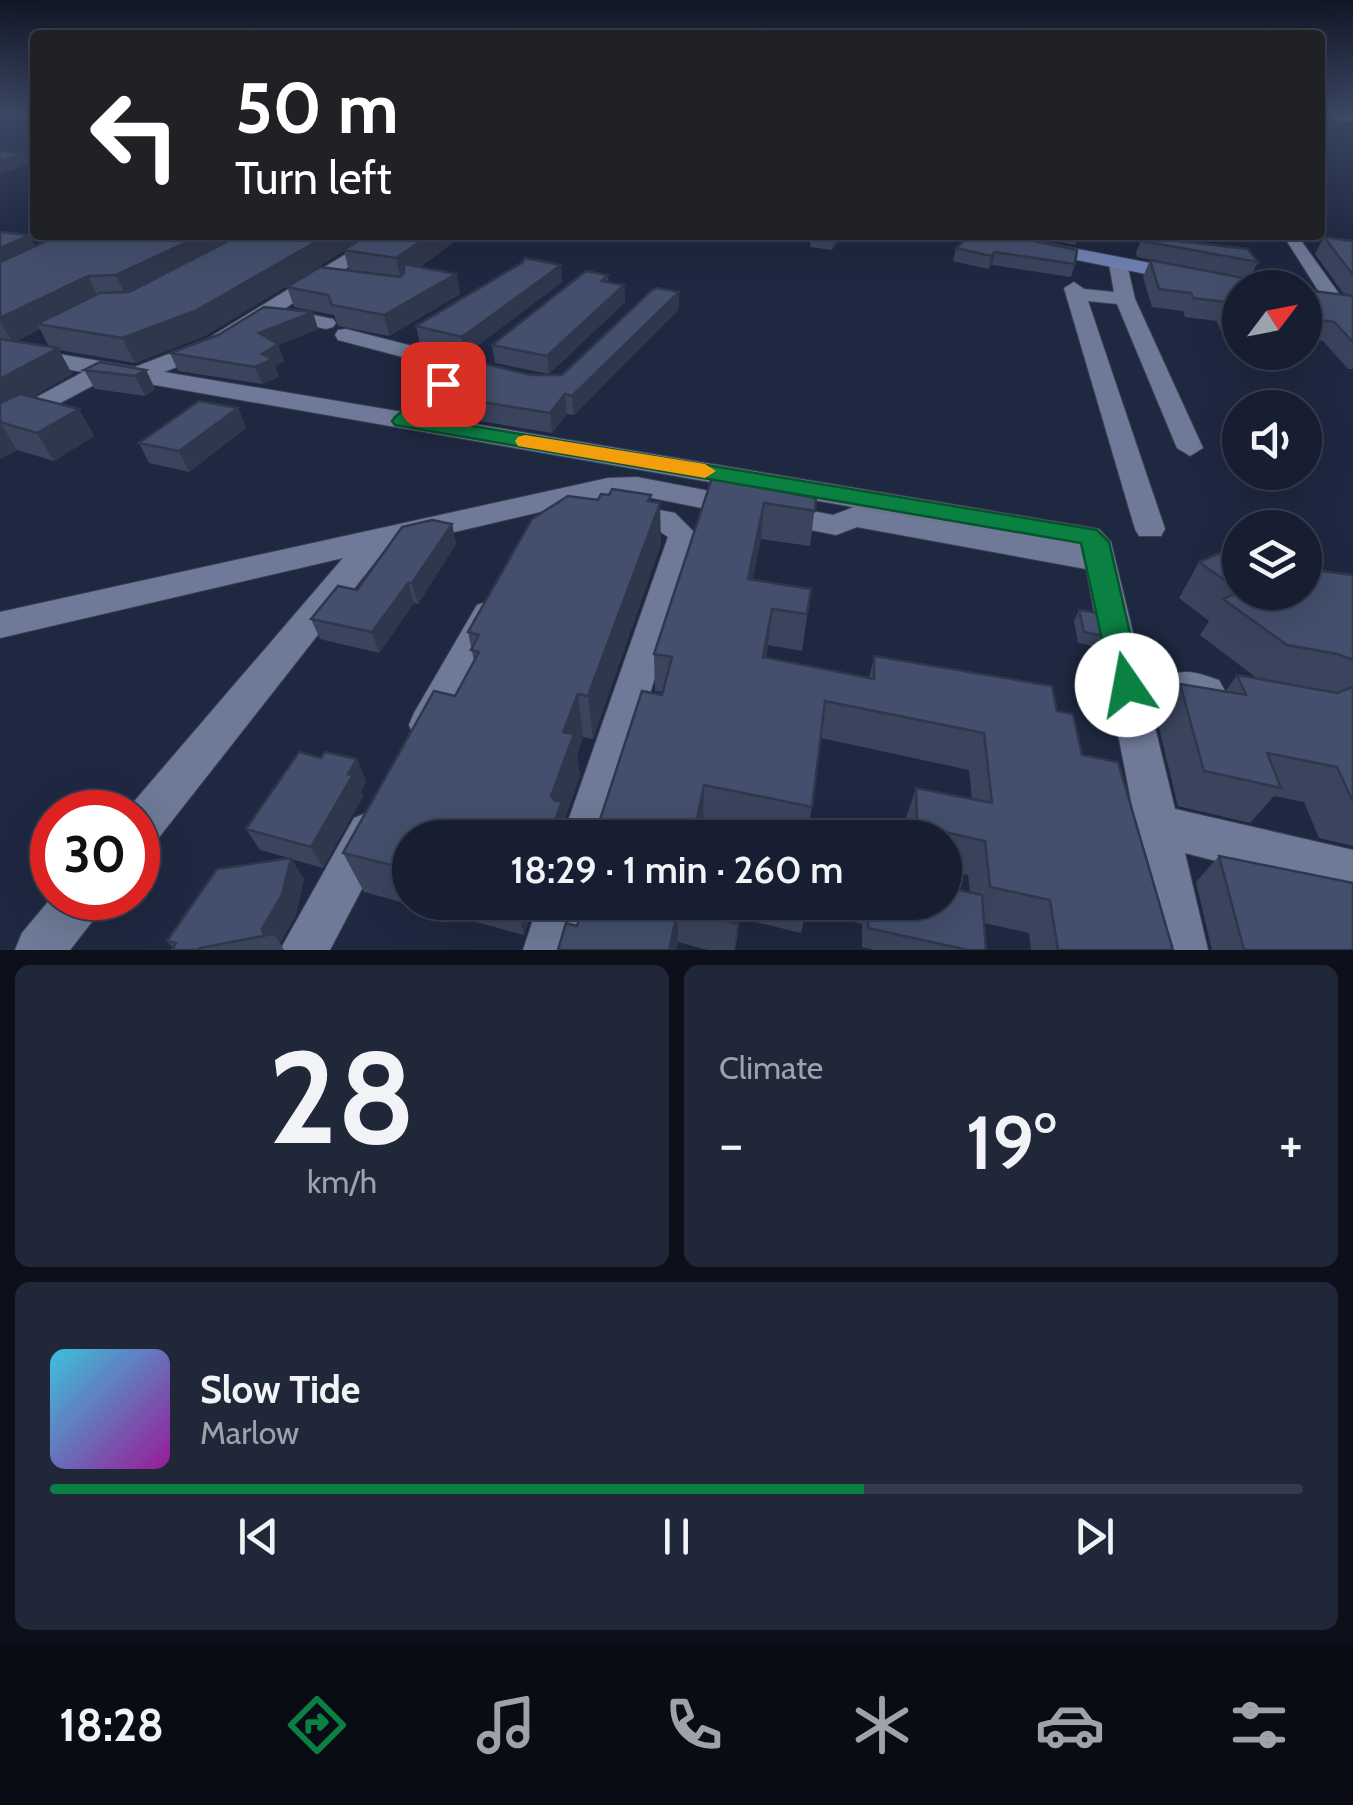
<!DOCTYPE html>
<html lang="en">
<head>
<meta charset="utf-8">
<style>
  :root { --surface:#171e31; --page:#202739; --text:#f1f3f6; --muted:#9ea2ab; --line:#363c4d; --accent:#0b8043 }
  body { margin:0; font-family:Cabin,sans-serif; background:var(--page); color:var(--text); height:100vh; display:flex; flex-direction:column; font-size:38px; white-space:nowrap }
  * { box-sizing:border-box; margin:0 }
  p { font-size:32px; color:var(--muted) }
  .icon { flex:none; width:55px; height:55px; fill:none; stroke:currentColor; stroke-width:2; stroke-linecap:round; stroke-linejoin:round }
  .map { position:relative; height:950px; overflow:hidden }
  .side { display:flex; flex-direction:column; gap:15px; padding:15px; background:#0d101b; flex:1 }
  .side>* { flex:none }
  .guide { position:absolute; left:30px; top:30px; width:1295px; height:210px; border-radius:10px; box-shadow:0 10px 40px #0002,0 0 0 2px var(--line); background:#202124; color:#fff; overflow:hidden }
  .needle { width:65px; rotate:58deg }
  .buttons { position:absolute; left:1222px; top:270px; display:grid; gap:20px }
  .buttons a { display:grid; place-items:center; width:100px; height:100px; border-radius:50%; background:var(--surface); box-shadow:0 10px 40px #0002,0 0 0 2px var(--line); font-size:50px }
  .speed { position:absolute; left:30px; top:790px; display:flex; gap:20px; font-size:50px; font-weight:700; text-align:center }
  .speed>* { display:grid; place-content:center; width:130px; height:130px; border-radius:50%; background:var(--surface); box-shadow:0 10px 40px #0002,0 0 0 2px var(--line); line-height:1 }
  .speed .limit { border:15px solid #d22; background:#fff; color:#111 }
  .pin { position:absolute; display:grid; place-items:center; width:85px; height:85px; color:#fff; margin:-42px; border-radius:20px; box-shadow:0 5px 15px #0006 }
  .me { position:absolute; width:110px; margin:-55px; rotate:348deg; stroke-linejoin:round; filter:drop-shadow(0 0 8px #0008) }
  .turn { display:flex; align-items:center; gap:35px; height:210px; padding:0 40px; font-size:45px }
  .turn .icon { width:130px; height:130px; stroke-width:2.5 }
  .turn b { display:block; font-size:70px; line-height:85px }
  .big { font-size:75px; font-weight:600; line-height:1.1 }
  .side .widget { flex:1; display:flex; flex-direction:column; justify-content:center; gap:15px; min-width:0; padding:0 35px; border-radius:15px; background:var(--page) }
  .side .dial { align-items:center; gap:0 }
  .dial b { font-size:130px; line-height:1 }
  .song { display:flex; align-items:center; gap:30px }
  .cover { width:120px; height:120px; border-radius:15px; background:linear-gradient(135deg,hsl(190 70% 55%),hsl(300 70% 35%)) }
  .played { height:10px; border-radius:5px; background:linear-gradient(90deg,var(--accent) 65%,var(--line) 65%) }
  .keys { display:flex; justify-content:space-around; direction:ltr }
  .heat { display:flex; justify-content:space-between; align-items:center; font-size:55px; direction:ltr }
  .side .tiles { flex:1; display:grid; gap:15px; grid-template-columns:1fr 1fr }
  .widget:last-child { grid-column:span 2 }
  .trip { position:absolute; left:392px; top:820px; width:570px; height:100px; border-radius:50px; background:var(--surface); box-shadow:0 10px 40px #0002,0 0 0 2px var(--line); font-weight:600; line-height:100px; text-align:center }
  .tabs { display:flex; height:160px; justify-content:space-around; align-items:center; background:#090c14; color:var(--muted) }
  .tabs .icon { width:70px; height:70px }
  .tabs .on { color:var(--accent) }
  .tabs b { font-size:45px; color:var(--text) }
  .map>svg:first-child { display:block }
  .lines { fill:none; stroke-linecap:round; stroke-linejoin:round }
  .street-casing { stroke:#3b4257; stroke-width:2 }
  .secondary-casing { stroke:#3b4257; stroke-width:2 }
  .street { fill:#6e7a97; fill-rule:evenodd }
  .secondary { fill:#6f82b2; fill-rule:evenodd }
  .wall { fill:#3a445d; fill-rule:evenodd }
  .shaded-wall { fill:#2f374c }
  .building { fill:#434f6c; stroke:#2f374c; stroke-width:2.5 }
  .route { fill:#0b8043; stroke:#07532c; stroke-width:2.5 }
  .slow { fill:#f59e0b }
</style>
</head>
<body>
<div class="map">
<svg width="1353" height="950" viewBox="0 0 1353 950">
  <rect width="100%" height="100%" fill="#1f2841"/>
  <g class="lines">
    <!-- street casing -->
    <g class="street-casing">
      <g id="street">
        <path d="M377,235H397L284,309L333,319L336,323L333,327L326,329L272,317L223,349L164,372L1099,529L1111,542L1143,674C1171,681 1163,674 1185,672C1195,671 1209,677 1219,680L1225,691L1219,702C1208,706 1204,704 1193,704C1175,704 1173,713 1150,707L1175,809L1353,850V896L1185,853L1208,950H1160L1086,569L857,527L836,535L637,495L608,496L386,548L153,845L138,851V812H125L343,558L0,638V612L608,478L637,477L833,515L854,507L1082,547L109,377L0,435V417L83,372L0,358V344L135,367L207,339Z"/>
        <path d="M1283,235H1297L1345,302L1342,306H1328Z"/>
        <path d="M1118,259L1127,264L1135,299L1203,448L1190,456L1177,448L1117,304L1088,301L1165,529L1161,536H1139L1135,529L1064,288L1074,282L1084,289L1114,292L1109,264Z"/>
        <path d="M346,329L502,369L505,374L494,381L338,340L335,335L338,330Z"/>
        <path d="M623,503L675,513L698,536L606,838H562L668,537L649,524L613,520L608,513L613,506Z"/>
        <path d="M489,601L501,605L506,614L442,737L428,742L414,737L409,725L414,713L477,605Z"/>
        <path d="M369,812L384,818L391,833L330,950H280L354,818Z"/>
        <path d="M52,897L105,898L98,914L70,950H15L22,933Z"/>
        <path d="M539,902H585L571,950H523Z"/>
      </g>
    </g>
    <!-- secondary casing -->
    <g class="secondary-casing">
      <g id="secondary">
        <path d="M1320,114H1353V122L1320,118Z"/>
        <path d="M969,235H1006L1248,282L1258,288H1240V293L978,240Z"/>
      </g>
    </g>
    <!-- street -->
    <use href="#street" class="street"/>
    <!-- secondary -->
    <use href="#secondary" class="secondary"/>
  </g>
  <!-- wall -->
  <g class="wall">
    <path d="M0,232L36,246L96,235H451L453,243L420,267L456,274L460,294L389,336L338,326L334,315L294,307L287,287L349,271L344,251L205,336L135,363L59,350L72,374L32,397L79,409L94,436L54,461L17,450L0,459ZM40,329L49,347L15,342Z"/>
    <path d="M811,235H843L832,250L810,247Z"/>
    <path d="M970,235L1075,264L1071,277L992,265L988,269L953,261L956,248Z"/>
    <path d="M1026,235H1079L1075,245Z"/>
    <path d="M1142,237L1258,262L1252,274L1240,288V333L1220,330L1217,321L1185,317L1183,311L1152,307L1143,277L1150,260L1248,278L1137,257L1136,253Z"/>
    <path d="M1324,237L1353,241V295L1343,293L1315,254Z"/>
    <path d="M561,265L562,282L465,355L420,344L416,326Z"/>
    <path d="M608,275V282L624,285L625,302L549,374L495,363L492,345Z"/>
    <path d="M1305,290L1353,296V369H1348L1323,341L1305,338Z"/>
    <path d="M679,309L574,415L567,414L552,433L431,413L427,393L531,375H562Z"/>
    <path d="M318,329L278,345L284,361L275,366L279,377L262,384L178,371L170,353Z"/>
    <path d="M84,370H146L155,389L145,396L95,389Z"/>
    <path d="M238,408L246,428L189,472L149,463L139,443Z"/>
    <path d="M712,478L816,498L810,546L761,539L752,580L811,589L802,651L768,645L766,658L869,678L874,656L1057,711L1082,755L1173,950H1031L1029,933L984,923L986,950H874L862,947V924L841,919L842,902H945L970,892L968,875L945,870V838H904V824L916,788L972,799L969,770L821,738L812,807L806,838H781L703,821L702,825L594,838L662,692L655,691L654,654Z"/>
    <path d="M598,500L651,501L661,544L593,739L583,737L577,755L580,776L565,818L569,838H410V902H535L524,935L364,892L343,853L455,696L474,661L468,632Z"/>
    <path d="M452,524L456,544L418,604L414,603L379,653L320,639L311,619L357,590Z"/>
    <path d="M1238,545L1240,592L1353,575V846L1319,838L1304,802L1274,796L1250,823L1178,806L1157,720L1180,684L1225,692L1237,675L1258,679L1200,635L1209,621L1179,598L1199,562Z"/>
    <path d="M1079,610L1103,636L1097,647L1078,643L1074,621Z"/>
    <path d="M366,781L361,791L363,796L323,868L291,859L304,879L296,915L280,943L284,950H172L173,948L167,941L289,858L260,850L246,829Z"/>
    <path d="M1219,856L1353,950H1212L1196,882Z"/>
    <path d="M584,902H808L801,933L740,918L735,950H708L678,942L676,950H558L577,926Z"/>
  </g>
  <!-- shaded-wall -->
  <g class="shaded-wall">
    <path d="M25,153L30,164L0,174V161Z"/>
    <path d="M30,235L38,251L0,268V248Z"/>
    <path d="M202,235H254L127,298L116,275Z"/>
    <path d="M328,235H370L205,336L135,363L122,338Z"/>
    <path d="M430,235H451L453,243L401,281L396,258Z"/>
    <path d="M836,235H843L832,250L834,238Z"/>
    <path d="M995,252L992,265L988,269L991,256Z"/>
    <path d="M561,265L562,282L465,355L462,337Z"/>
    <path d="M456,274L460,294L389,336L384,315Z"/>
    <path d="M88,276L99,300L37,324L40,329L13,343L0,322V318Z"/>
    <path d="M624,285L625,302L549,374L547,356Z"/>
    <path d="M679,292V309L574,415L572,396Z"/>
    <path d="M313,312L318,329L278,345L284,361L275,366L279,377L262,384L255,367L262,354L259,333Z"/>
    <path d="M58,348L72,374L0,415V379Z"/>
    <path d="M146,370L155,389L145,396L135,376Z"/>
    <path d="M565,394L567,414L552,433L550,413Z"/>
    <path d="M238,408L246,428L189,472L179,451Z"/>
    <path d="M79,409L94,436L54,461L37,433Z"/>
    <path d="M0,422L17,450L0,459Z"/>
    <path d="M651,495L652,525L660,503L661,544L593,739L588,696Z"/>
    <path d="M764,503L761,539L745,616L748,579Z"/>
    <path d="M452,524L456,544L418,604L412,583Z"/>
    <path d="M408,583L414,603L379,653L372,632Z"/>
    <path d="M772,609L768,645L759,694L763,657Z"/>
    <path d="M578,694L583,737L577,755L580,776L565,818L569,838H549L551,796L563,732Z"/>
    <path d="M357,759L366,781L361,791L363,796L323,868L311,847Z"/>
    <path d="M704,785L703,821L700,838L696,823Z"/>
    <path d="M291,858L304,879L296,915L280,943L273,934L263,933L262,929Z"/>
    <path d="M515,902H535L524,935Z"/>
    <path d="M741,902L740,918L734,950L737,924Z"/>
    <path d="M678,909V942L676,950H669Z"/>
  </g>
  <!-- building -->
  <g class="building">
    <path d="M0,151L25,153L0,161Z"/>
    <path d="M0,232L30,235L0,248Z"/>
    <path d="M60,235L90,237L96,235H202L116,275L88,276L0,318V262Z"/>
    <path d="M240,235H328L195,311L122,338L37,324L100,293L129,292Z"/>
    <path d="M369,235L420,237V235H430L396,258L343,250Z"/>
    <path d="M813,235H836L834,238Z"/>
    <path d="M970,235H1006L1077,250L1075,264L995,252L991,256L956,248Z"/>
    <path d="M1142,237L1248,249L1258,262L1143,241Z"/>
    <path d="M1324,237L1353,241V275Z"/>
    <path d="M525,258L561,265L462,337L416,326L523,262Z"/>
    <path d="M1150,260L1248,279L1252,274H1267L1276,286L1286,288H1240V312L1229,311L1225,302L1193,298L1191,293L1159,289Z"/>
    <path d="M404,264L456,274L384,315L332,305L328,295L287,287L320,267L400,277L404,273Z"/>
    <path d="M586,271L608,275L602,281L624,285L547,356L492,345Z"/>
    <path d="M657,288L679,292L572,396L565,394L550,413L427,393L465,359L531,375H562L652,290Z"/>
    <path d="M1305,290L1353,296V342L1334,322L1305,318Z"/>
    <path d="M264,307L313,312L259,333L278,344L262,354L273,359L255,367L170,353L218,335Z"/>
    <path d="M0,339L58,348L0,379Z"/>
    <path d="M100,362L146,370L135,376L84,370Z"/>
    <path d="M20,394L79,409L37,433L0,422V403Z"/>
    <path d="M199,401L238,408L179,451L139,443Z"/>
    <path d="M712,478L816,498L815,511L764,503L748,579L811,589L807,614L772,609L763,657L874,679V656L1052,686L1057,711L1073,714L1082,755L1118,762L1173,950H1058L1050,900L990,887L985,841L917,826L916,788L992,803L984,733L825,701L812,807L704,785L696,823L758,838H594L642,691L662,695L672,657L654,654Z"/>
    <path d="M612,489L651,495L648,501L660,503L588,696L578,694L563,732L574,734L551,796L555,801H562L549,838H410V870L343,853L434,691L455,696L479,652L471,650L479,635L468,632L532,519L568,496L598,500L601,494L609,495Z"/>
    <path d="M432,520L452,524L412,583H408L372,632L311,619L338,586L357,590L402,527Z"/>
    <path d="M1238,545L1240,546V592H1305V569L1353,575V660L1338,654L1287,645L1223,599L1240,591L1199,562Z"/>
    <path d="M1079,610L1098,613L1103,636L1084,632Z"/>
    <path d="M1237,675L1337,693L1353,687V802L1337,767L1267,753L1281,788L1204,771L1180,684L1246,695Z"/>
    <path d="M299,752L321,758L325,752L357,759L348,774L353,775L311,847L246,829Z"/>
    <path d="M1219,856L1353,883V950H1244Z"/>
    <path d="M291,858L282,895L262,929L263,933L273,934L200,948L198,950H172L176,943L167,941L217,869Z"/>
    <path d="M945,887L982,895L986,950H968L868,928L869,904L863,902H945Z"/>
    <path d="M584,902H741L737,924L678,909L669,950H558L566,923L577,926Z"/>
  </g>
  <!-- sky -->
  <linearGradient id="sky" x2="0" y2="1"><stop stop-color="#111624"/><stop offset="0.46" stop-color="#3c4865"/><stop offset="1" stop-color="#3c4865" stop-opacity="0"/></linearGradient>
  <rect width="1353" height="247" fill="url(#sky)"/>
  <!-- route -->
  <path class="route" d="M443,378L453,384L418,417L1097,530L1109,542L1142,685L1138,694L1127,698L1116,694L1112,685L1081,543L395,425L392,421L395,417Z"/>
  <!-- slow -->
  <path class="slow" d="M525,435L705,464L716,471L705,478L518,446L515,441L518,437Z"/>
</svg>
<div class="buttons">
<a><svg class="needle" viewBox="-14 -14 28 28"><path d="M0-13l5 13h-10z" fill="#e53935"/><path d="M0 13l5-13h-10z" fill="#9ea2ab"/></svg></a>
<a><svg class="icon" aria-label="sound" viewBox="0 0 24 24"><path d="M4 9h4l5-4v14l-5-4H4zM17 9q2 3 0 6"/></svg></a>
<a><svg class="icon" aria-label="layers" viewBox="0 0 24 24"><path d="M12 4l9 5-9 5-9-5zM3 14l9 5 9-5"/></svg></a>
</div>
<div class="speed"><div class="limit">30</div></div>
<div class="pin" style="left:443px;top:384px;background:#d93025"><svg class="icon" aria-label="arrive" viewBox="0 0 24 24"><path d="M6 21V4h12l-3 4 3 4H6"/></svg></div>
<svg class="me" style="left:1127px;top:685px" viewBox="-20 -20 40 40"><circle r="19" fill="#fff"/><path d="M0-13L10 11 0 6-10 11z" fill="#0b8043"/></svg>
<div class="trip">18:29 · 1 min · 260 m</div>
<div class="guide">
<div class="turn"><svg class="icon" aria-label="left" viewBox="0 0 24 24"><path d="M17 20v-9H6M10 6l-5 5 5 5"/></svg><div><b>50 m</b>Turn left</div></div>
</div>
</div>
<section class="side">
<div class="tiles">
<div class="widget dial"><b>28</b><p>km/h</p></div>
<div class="widget"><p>Climate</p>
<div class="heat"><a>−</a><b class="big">19°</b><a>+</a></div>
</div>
<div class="widget">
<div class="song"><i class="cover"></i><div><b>Slow Tide</b><p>Marlow</p></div></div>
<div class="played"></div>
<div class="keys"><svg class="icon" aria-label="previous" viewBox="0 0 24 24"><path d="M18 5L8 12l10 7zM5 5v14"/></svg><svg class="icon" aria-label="pause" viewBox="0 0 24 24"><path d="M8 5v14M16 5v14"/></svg><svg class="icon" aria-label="next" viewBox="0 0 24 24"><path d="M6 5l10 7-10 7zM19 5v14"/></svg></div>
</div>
</div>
</section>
<nav class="tabs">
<b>18:28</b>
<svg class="icon on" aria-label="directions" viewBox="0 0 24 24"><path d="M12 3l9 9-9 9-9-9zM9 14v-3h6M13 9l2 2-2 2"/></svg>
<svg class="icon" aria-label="music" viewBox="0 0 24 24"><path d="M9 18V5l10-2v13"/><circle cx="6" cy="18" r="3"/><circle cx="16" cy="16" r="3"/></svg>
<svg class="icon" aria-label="phone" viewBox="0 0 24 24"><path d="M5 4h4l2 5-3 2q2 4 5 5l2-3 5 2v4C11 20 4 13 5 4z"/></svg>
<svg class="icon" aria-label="climate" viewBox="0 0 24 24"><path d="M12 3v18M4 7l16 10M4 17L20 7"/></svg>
<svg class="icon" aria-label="car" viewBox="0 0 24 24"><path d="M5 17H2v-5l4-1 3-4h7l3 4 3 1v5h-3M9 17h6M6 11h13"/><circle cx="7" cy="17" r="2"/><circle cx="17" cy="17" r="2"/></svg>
<svg class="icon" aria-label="filters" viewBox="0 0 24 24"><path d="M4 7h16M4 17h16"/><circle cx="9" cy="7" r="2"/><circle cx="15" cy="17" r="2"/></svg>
</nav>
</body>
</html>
